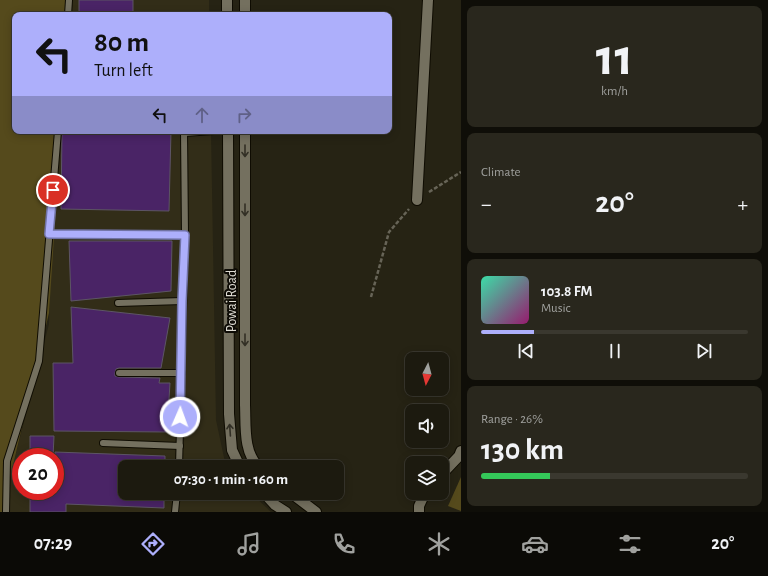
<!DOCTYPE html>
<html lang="en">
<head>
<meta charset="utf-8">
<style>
  :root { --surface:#1c1a0f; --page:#29271d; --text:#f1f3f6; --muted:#a0a19e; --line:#3a382f; --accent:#adaffb }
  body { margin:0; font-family:"Alegreya Sans",sans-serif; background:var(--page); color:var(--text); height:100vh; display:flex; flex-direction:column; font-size:15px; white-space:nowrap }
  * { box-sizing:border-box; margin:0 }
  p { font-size:13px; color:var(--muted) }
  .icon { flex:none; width:22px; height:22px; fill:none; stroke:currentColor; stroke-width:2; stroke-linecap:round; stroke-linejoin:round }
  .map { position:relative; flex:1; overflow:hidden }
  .panel { display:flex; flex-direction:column; gap:6px; padding:6px; background:#0f0e08; width:307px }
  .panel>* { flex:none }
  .top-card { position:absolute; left:12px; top:12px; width:380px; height:122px; border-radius:8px; box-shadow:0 2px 10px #0003,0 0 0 1px var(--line); background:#adaffb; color:#111; overflow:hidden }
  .needle { width:26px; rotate:186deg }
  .buttons { position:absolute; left:405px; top:352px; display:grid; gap:8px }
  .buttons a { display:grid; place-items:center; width:44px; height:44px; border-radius:8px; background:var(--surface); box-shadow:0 2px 10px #0003,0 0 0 1px var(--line); font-size:20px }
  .speed { position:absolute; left:12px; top:448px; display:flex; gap:8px; font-size:20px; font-weight:700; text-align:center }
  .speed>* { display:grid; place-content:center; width:52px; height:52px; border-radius:50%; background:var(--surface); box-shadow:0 2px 10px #0003,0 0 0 1px var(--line); line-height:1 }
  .speed .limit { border:6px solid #d22; background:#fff; color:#111 }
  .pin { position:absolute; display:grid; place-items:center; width:34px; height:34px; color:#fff; margin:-17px; border:2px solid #fff; border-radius:50%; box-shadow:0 1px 4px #0007 }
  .me { position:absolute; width:44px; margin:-22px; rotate:2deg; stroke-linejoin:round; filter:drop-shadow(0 0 3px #0008) }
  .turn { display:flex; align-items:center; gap:14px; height:84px; padding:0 16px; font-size:18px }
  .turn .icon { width:52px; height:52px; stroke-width:2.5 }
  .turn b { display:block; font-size:28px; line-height:34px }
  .lanes { display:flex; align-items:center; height:38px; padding:0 16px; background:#0003; justify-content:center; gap:20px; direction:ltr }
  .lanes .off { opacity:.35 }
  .big { font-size:30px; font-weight:600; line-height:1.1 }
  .panel .widget { flex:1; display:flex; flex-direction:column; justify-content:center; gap:6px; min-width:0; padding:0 14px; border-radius:8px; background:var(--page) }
  .panel .dial { align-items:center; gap:0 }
  .dial b { font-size:52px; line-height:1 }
  .song { display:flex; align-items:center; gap:12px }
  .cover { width:48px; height:48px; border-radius:6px; background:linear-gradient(135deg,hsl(160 70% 55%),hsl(320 70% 35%)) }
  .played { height:4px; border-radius:2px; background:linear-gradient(90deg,var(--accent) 20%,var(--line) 20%) }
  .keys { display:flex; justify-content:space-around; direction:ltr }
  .heat { display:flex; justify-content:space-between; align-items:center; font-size:22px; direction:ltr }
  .charge { height:6px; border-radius:3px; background:linear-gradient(90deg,#34c759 26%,var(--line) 0) }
  .trip { position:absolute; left:118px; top:460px; width:226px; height:40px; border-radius:8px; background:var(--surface); box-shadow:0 2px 10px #0003,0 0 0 1px var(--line); font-weight:600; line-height:40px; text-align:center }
  .tab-bar { display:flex; height:64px; justify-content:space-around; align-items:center; background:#0b0a06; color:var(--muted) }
  .tab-bar .icon { width:28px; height:28px }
  .tab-bar .on { color:var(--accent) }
  .tab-bar b { font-size:18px; color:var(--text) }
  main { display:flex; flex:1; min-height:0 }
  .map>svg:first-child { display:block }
  .built { fill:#322d18; fill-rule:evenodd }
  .green { fill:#554a1c }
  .building { fill:#4a2466; stroke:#5d5565 }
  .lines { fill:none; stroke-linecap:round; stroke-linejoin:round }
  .service-casing { stroke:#0f0c02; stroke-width:8 }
  .minor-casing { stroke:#0f0c02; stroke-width:12 }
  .tertiary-casing { stroke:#0f0c02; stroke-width:12 }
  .secondary-casing { stroke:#0f0c02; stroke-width:12 }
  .path { stroke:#676457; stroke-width:2.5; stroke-dasharray:4 2; stroke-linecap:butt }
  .service { stroke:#74705f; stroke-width:6 }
  .minor { stroke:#74705f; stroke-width:10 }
  .tertiary { stroke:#74705f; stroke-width:10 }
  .secondary { stroke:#74705f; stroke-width:10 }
  .oneway { stroke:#322f25 }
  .route-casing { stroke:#7072a3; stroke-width:10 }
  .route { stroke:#adaffb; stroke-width:7 }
  .labels { text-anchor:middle; stroke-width:4; stroke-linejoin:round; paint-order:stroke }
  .street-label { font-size:14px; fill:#dfddd4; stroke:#0e0c06 }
</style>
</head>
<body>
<main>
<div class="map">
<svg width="461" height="512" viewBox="0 0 461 512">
  <rect width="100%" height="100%" fill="#262314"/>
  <!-- built -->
  <g class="built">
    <path d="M60,0H209V15H59Z"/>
    <path d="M55,131H211L216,420L226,467H125V493H251L271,512H1L49,324ZM21,457H55V491H21Z"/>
  </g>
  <!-- green -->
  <g class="green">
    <path d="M0,0H70L69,15H15V131H61L49,313L2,512H0Z"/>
    <path d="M461,477V511L448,506Z"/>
  </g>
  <!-- building -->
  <g class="building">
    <rect x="79" y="0" width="54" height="15"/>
    <path d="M62,131H171L169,211L61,209Z"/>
    <path d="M69,241H172L171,291L71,301Z"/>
    <path d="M71,307L170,318L161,368H119L116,369L115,373V376L119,377L160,378L159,383H170L167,432L54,431L53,363H73Z"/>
    <path d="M30,436H54L53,457H30Z"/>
    <path d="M55,452L165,456V467H125V493H164V508L66,504V512H30V491H55Z"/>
  </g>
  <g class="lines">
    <!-- service casing -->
    <g class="service-casing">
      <g id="service">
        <path d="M68,15L69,0"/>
        <path d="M184,133L214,131"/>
        <path d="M49,235H185"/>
        <path d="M118,303L182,301"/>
        <path d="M119,373H182"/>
        <path d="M103,443L180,446"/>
        <path d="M179,467L185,235L184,131"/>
        <path d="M246,467L255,463"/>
        <path d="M6,512L7,461L39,361L58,131"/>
        <path d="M175,512L177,493"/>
      </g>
    </g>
    <!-- minor casing -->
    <g class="minor-casing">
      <path id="minor" d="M417,200L428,0"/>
    </g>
    <!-- tertiary casing -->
    <g class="tertiary-casing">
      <g id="tertiary">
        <path d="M442,474L459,456L461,451"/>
        <path d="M419,512V506L425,493"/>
      </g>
    </g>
    <!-- secondary casing -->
    <g class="secondary-casing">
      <g id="secondary">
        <path d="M227,0V15"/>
        <path d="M245,15V0"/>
        <path d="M228,131L229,414L232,450L240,467"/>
        <path d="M245,131V405C246,425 243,453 259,467"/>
        <path d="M264,493L275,505L286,512"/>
        <path d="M291,493L316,512"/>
      </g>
    </g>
    <!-- path -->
    <g class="path">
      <path d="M429,192L461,172"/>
      <path d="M371,297L389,232L409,209"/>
    </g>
    <!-- service -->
    <use href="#service" class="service"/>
    <!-- minor -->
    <use href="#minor" class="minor"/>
    <!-- tertiary -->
    <use href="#tertiary" class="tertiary"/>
    <!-- secondary -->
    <use href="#secondary" class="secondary"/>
  </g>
  <!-- one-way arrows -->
  <defs><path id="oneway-shaft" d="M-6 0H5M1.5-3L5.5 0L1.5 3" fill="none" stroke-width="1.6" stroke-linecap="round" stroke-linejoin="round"/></defs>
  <g class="oneway">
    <use href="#oneway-shaft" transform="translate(245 151) rotate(90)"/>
    <use href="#oneway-shaft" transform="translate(245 210) rotate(90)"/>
    <use href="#oneway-shaft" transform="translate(245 340) rotate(90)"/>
    <use href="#oneway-shaft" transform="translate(230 430) rotate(-94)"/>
  </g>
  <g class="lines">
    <!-- route casing -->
    <g class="route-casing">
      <path id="route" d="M53,190L49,234L185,235L182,301L180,417"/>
    </g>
    <!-- route -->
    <use href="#route" class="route"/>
  </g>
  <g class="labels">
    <!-- street labels -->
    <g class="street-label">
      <text transform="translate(231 301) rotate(-90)" y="5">Powai Road</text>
    </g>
  </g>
</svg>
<div class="buttons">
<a><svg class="needle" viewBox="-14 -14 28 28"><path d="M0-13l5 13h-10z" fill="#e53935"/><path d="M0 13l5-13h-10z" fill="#a0a19e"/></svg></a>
<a><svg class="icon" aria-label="sound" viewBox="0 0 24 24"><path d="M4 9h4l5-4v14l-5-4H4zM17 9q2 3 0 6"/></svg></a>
<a><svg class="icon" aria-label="layers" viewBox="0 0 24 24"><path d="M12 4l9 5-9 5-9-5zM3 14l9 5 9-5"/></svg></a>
</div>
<div class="speed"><div class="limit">20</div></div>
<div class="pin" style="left:53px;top:190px;background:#d93025"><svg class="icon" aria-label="arrive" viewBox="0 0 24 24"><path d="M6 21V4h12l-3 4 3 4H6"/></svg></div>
<svg class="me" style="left:180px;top:417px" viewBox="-20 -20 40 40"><circle r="17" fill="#adaffb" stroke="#fff" stroke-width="3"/><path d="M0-11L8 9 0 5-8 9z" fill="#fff"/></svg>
<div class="trip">07:30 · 1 min · 160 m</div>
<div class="top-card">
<div class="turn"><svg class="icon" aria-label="left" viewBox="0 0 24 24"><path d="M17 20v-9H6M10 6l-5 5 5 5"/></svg><div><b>80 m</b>Turn left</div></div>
<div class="lanes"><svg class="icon" aria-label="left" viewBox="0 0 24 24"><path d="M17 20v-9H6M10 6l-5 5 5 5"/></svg><svg class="icon off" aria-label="ahead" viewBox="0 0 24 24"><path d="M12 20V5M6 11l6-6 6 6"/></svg><svg class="icon off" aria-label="right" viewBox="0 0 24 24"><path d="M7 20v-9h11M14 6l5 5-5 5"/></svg></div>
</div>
</div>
<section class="panel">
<div class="widget dial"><b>11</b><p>km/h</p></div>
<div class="widget"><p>Climate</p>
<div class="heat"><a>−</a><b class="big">20°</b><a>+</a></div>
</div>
<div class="widget">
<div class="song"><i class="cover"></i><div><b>103.8 FM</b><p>Music</p></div></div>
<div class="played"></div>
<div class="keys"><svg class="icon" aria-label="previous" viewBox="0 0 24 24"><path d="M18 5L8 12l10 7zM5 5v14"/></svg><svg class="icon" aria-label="pause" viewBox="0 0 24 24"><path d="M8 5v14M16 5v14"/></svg><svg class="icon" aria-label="next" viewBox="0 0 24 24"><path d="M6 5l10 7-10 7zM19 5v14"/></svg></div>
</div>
<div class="widget"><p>Range · 26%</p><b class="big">130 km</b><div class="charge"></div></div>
</section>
</main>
<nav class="tab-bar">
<b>07:29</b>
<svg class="icon on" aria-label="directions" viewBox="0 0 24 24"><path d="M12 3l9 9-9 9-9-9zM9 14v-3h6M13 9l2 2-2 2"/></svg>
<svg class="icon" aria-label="music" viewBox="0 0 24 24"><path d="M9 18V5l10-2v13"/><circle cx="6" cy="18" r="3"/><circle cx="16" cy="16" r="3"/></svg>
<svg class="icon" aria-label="phone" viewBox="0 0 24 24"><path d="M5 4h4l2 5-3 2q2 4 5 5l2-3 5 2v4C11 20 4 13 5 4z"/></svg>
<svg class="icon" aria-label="climate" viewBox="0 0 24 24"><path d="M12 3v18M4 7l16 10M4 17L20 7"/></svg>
<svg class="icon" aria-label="car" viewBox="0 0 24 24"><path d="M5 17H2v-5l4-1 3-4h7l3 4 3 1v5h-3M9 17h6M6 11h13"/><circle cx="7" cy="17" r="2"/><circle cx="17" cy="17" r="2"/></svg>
<svg class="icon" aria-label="filters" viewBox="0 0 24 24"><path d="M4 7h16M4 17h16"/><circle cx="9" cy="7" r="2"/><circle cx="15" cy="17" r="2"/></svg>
<b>20°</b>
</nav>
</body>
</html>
